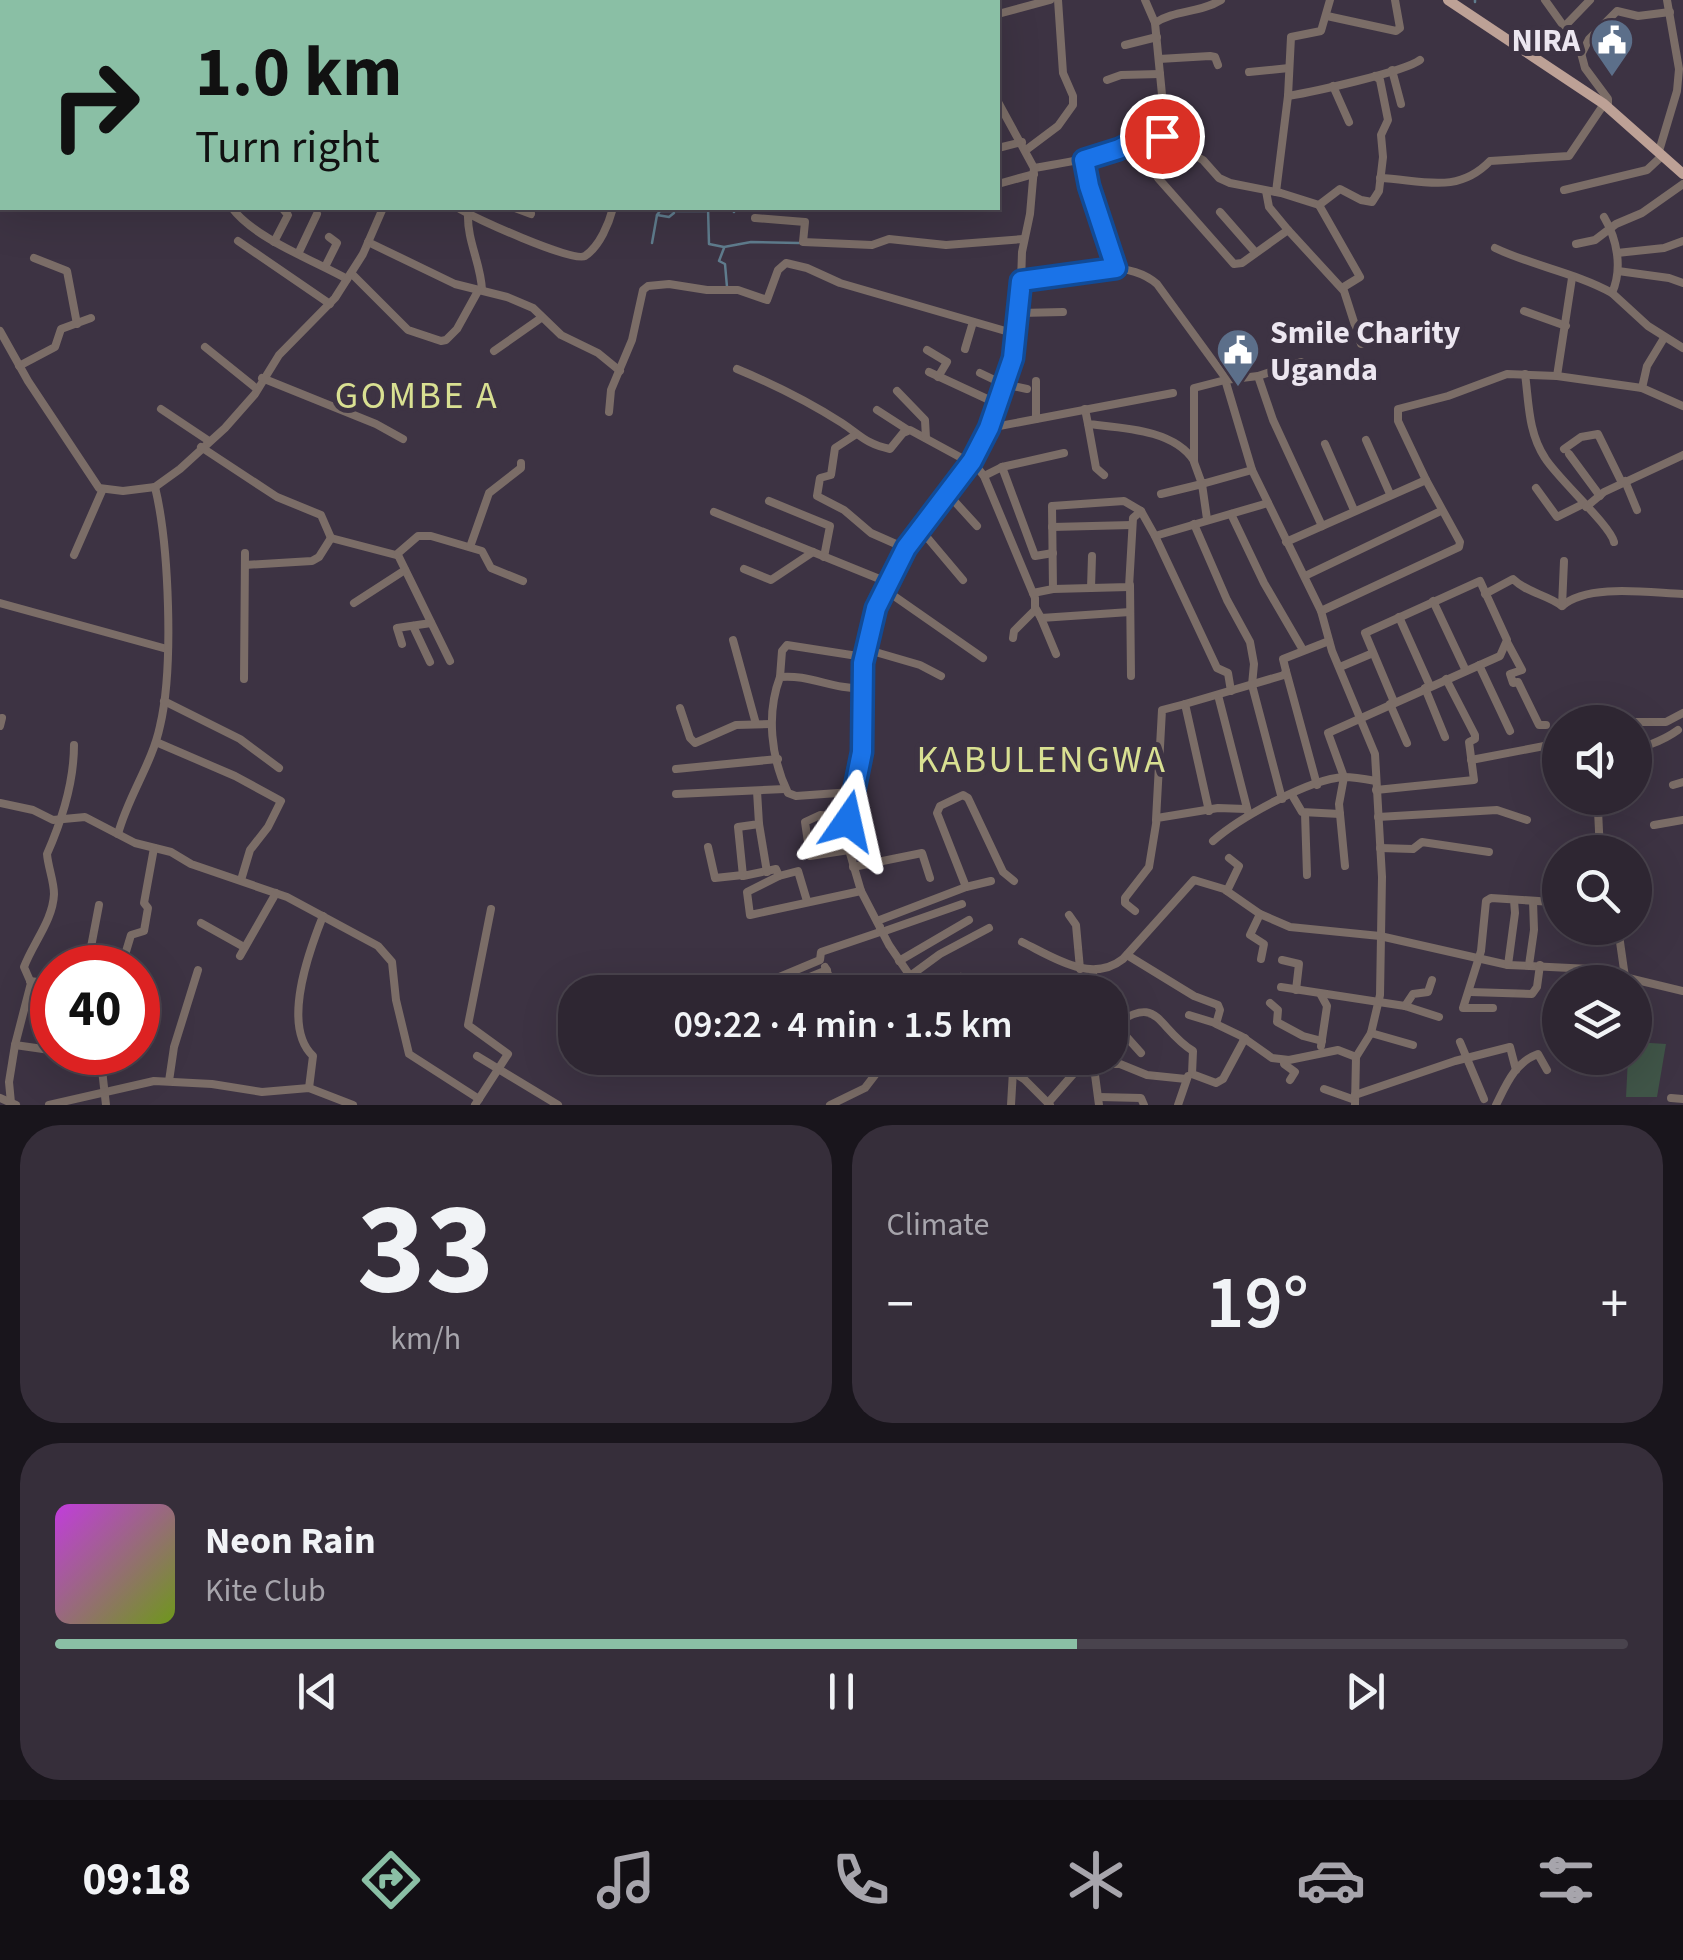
<!DOCTYPE html>
<html lang="en">
<head>
<meta charset="utf-8">
<style>
  :root { --surface:#2e2632; --page:#362e3a; --text:#f1f3f6; --muted:#a7a5ac; --line:#49434d; --accent:#8abfa5 }
  body { margin:0; font-family:"Source Sans 3",sans-serif; background:var(--page); color:var(--text); height:100vh; display:flex; flex-direction:column; font-size:38px; white-space:nowrap }
  * { box-sizing:border-box; margin:0 }
  p { font-size:32px; color:var(--muted) }
  .icon { flex:none; width:55px; height:55px; fill:none; stroke:currentColor; stroke-width:2; stroke-linecap:round; stroke-linejoin:round }
  .map { position:relative; height:1105px; overflow:hidden }
  .details { display:flex; flex-direction:column; gap:20px; padding:20px; background:#19151c; flex:1 }
  .details>* { flex:none }
  .banner { position:absolute; left:0px; top:0px; width:1000px; height:210px; box-shadow:0 10px 40px #0002,0 0 0 2px var(--line); background:#8abfa5; color:#111; overflow:hidden }
  .tools { position:absolute; left:1542px; top:705px; display:grid; gap:20px }
  .tools a { display:grid; place-items:center; width:110px; height:110px; border-radius:50%; background:var(--surface); box-shadow:0 10px 40px #0002,0 0 0 2px var(--line); font-size:50px }
  .speed { position:absolute; left:30px; top:945px; display:flex; gap:20px; font-size:50px; font-weight:700; text-align:center }
  .speed>* { display:grid; place-content:center; width:130px; height:130px; border-radius:50%; background:var(--surface); box-shadow:0 10px 40px #0002,0 0 0 2px var(--line); line-height:1 }
  .speed .limit { border:15px solid #d22; background:#fff; color:#111 }
  .pin { position:absolute; display:grid; place-items:center; width:85px; height:85px; color:#fff; margin:-42px; border:5px solid #fff; border-radius:50%; box-shadow:0 2px 10px #0007 }
  .me { position:absolute; width:110px; margin:-55px; rotate:11deg; stroke-linejoin:round; filter:drop-shadow(0 0 8px #0008) }
  .turn { display:flex; align-items:center; gap:35px; height:210px; padding:0 30px; font-size:45px }
  .turn .icon { width:130px; height:130px; stroke-width:2.5 }
  .turn b { display:block; font-size:70px; line-height:85px }
  .big { font-size:75px; font-weight:600; line-height:1.1 }
  .details .card { flex:1; display:flex; flex-direction:column; justify-content:center; gap:15px; min-width:0; padding:0 35px; border-radius:40px; background:var(--page) }
  .details .dial { align-items:center; gap:0 }
  .dial b { font-size:130px; line-height:1 }
  .song { display:flex; align-items:center; gap:30px }
  .cover { width:120px; height:120px; border-radius:15px; background:linear-gradient(135deg,hsl(290 70% 55%),hsl(80 70% 35%)) }
  .played { height:10px; border-radius:5px; background:linear-gradient(90deg,var(--accent) 65%,var(--line) 65%) }
  .keys { display:flex; justify-content:space-around; direction:ltr }
  .heat { display:flex; justify-content:space-between; align-items:center; font-size:55px; direction:ltr }
  .details .tiles { flex:1; display:grid; gap:20px; grid-template-columns:1fr 1fr }
  .card:last-child { grid-column:span 2 }
  .trip { position:absolute; left:558px; top:975px; width:570px; height:100px; border-radius:40px; background:var(--surface); box-shadow:0 10px 40px #0002,0 0 0 2px var(--line); font-weight:600; line-height:100px; text-align:center }
  .dock { display:flex; height:160px; justify-content:space-around; align-items:center; background:#120f14; color:var(--muted) }
  .dock .icon { width:70px; height:70px }
  .dock .active { color:var(--accent) }
  .dock b { font-size:45px; color:var(--text) }
  .map>svg:first-child { display:block }
  .green { fill:#405548 }
  .lines { fill:none; stroke-linecap:round; stroke-linejoin:round }
  .stream { stroke:#5f7c8d; stroke-width:2.5 }
  .minor { stroke:#7b6d67; stroke-width:8 }
  .major { stroke:#bda196; stroke-width:10 }
  .route-casing { stroke:#114b97; stroke-width:25 }
  .route { stroke:#1a73e8; stroke-width:18 }
  .labels { text-anchor:middle; stroke-width:10; stroke-linejoin:round; paint-order:stroke }
  .poi-label { font-size:32px; font-weight:bold; fill:#ece6f0; stroke:#3d3343; text-anchor:end }
  .quarter-label { font-size:38px; letter-spacing:2.5px; fill:#d9e092; stroke:#3d3343 }
</style>
</head>
<body>
<div class="map">
<svg width="1683" height="1105" viewBox="0 0 1683 1105">
  <rect width="100%" height="100%" fill="#3d3343"/>
  <!-- green -->
  <path class="green" d="M1635,1042L1666,1044L1657,1097H1626L1628,1058H1635Z"/>
  <g class="lines">
    <!-- stream -->
    <g class="stream">
      <path d="M749,2L756,0"/>
      <path d="M1475,2V0"/>
      <path d="M708,208L709,244L724,247L751,242L799,243"/>
      <path d="M731,208L734,212"/>
      <path d="M657,215L660,211H706"/>
      <path d="M652,243L657,215L669,217L674,213"/>
      <path d="M724,248L719,261L725,264L727,287"/>
    </g>
    <!-- minor -->
    <g class="minor">
      <path d="M353,0L358,2"/>
      <path d="M961,0V2"/>
      <path d="M1145,0L1155,23"/>
      <path d="M1545,0L1580,49L1585,68L1608,99V107"/>
      <path d="M460,2L461,0"/>
      <path d="M998,14L1050,0"/>
      <path d="M1327,16L1396,31L1400,28L1395,0"/>
      <path d="M1563,28L1590,0"/>
      <path d="M1125,45L1157,37"/>
      <path d="M1582,53L1589,39L1617,11L1638,16L1670,12"/>
      <path d="M1159,59L1210,56L1215,57L1218,65"/>
      <path d="M1392,70L1401,104"/>
      <path d="M1249,72L1289,68"/>
      <path d="M1107,80L1121,75L1160,74"/>
      <path d="M1333,86L1349,122"/>
      <path d="M1288,96C1312,92 1404,72 1420,60"/>
      <path d="M1156,130L1177,146L1203,160L1219,178L1230,183L1281,193L1319,205L1340,189L1361,200L1372,202L1379,191L1383,157L1381,135L1388,120L1380,80L1375,76"/>
      <path d="M1136,141L1158,178L1234,264L1242,263L1288,230L1344,291L1361,344"/>
      <path d="M998,148L1022,142"/>
      <path d="M1026,150L1058,126L1073,105V96L1063,73L1058,0"/>
      <path d="M1659,151L1677,91L1679,69L1667,0"/>
      <path d="M1084,160L1089,186L1116,268"/>
      <path d="M1034,168C1076,161 1120,155 1156,130L1163,105L1155,23C1174,10 1200,13 1221,0"/>
      <path d="M1380,178C1422,180 1457,195 1490,161L1569,156L1604,104"/>
      <path d="M998,184L1034,174"/>
      <path d="M1564,190L1647,170L1663,155"/>
      <path d="M1266,191L1269,207L1288,230"/>
      <path d="M1276,192L1288,96L1291,37L1321,31L1330,0"/>
      <path d="M1319,205L1360,277L1342,288"/>
      <path d="M232,208C254,238 313,260 347,279"/>
      <path d="M458,208C472,217 573,263 585,256C600,246 609,223 613,208"/>
      <path d="M515,208L531,214"/>
      <path d="M1220,212L1255,252"/>
      <path d="M468,214C467,241 481,264 482,290"/>
      <path d="M755,218L805,222L803,242L872,245L889,239L946,245L1023,239"/>
      <path d="M238,241L330,304"/>
      <path d="M274,242L288,215L282,208"/>
      <path d="M368,242L455,284L507,297L533,308L561,335L598,353L620,371"/>
      <path d="M1576,244L1595,240L1616,224L1642,213L1683,184"/>
      <path d="M1495,248C1533,266 1576,273 1612,293C1623,268 1617,239 1604,217"/>
      <path d="M299,252L317,214"/>
      <path d="M1617,253L1664,248L1683,241"/>
      <path d="M34,258L67,271L77,324"/>
      <path d="M325,267L337,243L329,237"/>
      <path d="M1618,271L1669,278L1683,283"/>
      <path d="M351,273L408,330L441,341L446,340L457,329L478,291"/>
      <path d="M1021,281C1061,274 1123,254 1157,284L1224,376L1252,470L1321,611L1332,651L1375,754L1382,877L1380,995L1371,1033L1356,1057L1355,1105"/>
      <path d="M1612,293L1648,326L1683,348"/>
      <path d="M1524,311L1566,326"/>
      <path d="M1020,313L1063,312"/>
      <path d="M0,331L28,381L99,488L123,491L155,487L180,469L225,428L255,394L279,355L335,298L363,254L383,208"/>
      <path d="M205,347L257,389"/>
      <path d="M965,349L973,322"/>
      <path d="M927,350L947,362L938,377"/>
      <path d="M494,351L541,318"/>
      <path d="M19,366L55,347L61,329L91,318"/>
      <path d="M737,369C773,384 809,402 842,423C860,435 866,444 890,449L903,433L910,430L969,462"/>
      <path d="M929,372L998,404"/>
      <path d="M980,373L1003,384L1027,389"/>
      <path d="M1525,374C1529,403 1528,432 1545,458C1558,479 1610,525 1614,542"/>
      <path d="M1258,376L1273,420L1322,526"/>
      <path d="M1557,376L1572,278"/>
      <path d="M262,378L376,424L403,439"/>
      <path d="M1642,388L1647,366L1664,338"/>
      <path d="M897,391L925,420L926,438"/>
      <path d="M161,409L209,441"/>
      <path d="M1085,409L1088,424C1121,428 1174,429 1194,461"/>
      <path d="M877,410L908,430"/>
      <path d="M609,412L611,390L632,340L643,290L648,286L669,284L707,290H738L767,300L778,270L786,263L807,268L840,283L1016,334"/>
      <path d="M1036,419V381"/>
      <path d="M1088,424L1096,468L1104,475"/>
      <path d="M989,428L1173,393"/>
      <path d="M855,435L835,448L831,475L820,478L817,496L844,510L871,533L905,548"/>
      <path d="M1366,440L1390,494"/>
      <path d="M1325,444L1354,510"/>
      <path d="M201,447L277,497L321,515L331,538"/>
      <path d="M1564,449L1581,437L1598,434L1622,483"/>
      <path d="M1569,454L1600,496"/>
      <path d="M972,461L984,476L1035,598V610L1014,631L1013,638"/>
      <path d="M1002,467L1064,453"/>
      <path d="M1252,470L1202,484L1194,462V388L1225,380L1258,376L1301,362"/>
      <path d="M984,476L1002,467L1035,556L1053,553"/>
      <path d="M1625,481L1637,510"/>
      <path d="M1536,488L1557,517L1583,504"/>
      <path d="M946,492L977,526"/>
      <path d="M1161,494L1202,484L1207,519"/>
      <path d="M769,501L830,526L824,557"/>
      <path d="M1586,507L1604,492L1683,455"/>
      <path d="M714,512L887,582"/>
      <path d="M1231,514L1264,583L1303,650"/>
      <path d="M1194,524L1227,600L1250,642L1254,664L1252,685L1282,799"/>
      <path d="M1052,527L1132,525"/>
      <path d="M920,529L963,580"/>
      <path d="M331,538L396,555L418,536H431L482,551L491,568L523,581"/>
      <path d="M1286,542L1426,480L1398,421V409L1448,396L1507,374L1557,376L1642,388L1683,406"/>
      <path d="M470,547L489,493L521,468V463"/>
      <path d="M74,555L102,491"/>
      <path d="M398,555L450,661"/>
      <path d="M245,565L312,561L319,557L331,538"/>
      <path d="M744,569L771,580L813,552"/>
      <path d="M1305,576L1441,511"/>
      <path d="M1130,585L1131,676"/>
      <path d="M1091,588L1092,556"/>
      <path d="M884,589L983,658"/>
      <path d="M1053,589L1052,506L1124,501L1141,511L1155,536"/>
      <path d="M1033,593L1053,589L1129,587L1133,518L1141,511"/>
      <path d="M1485,594L1513,579C1527,593 1546,594 1562,606C1588,583 1651,593 1683,594"/>
      <path d="M1433,601L1466,671"/>
      <path d="M0,603L167,649"/>
      <path d="M354,603L405,570"/>
      <path d="M1562,606L1564,561"/>
      <path d="M1036,609L1041,618L1130,612"/>
      <path d="M1321,611L1459,547L1460,542L1426,480"/>
      <path d="M1399,617L1430,686"/>
      <path d="M1041,618L1056,654"/>
      <path d="M413,626L430,662"/>
      <path d="M733,640L756,724"/>
      <path d="M1507,642L1522,670L1510,674L1513,683L1518,682L1539,725H1546"/>
      <path d="M402,644L397,628L431,623"/>
      <path d="M865,649L920,665L941,676"/>
      <path d="M1479,665L1510,731"/>
      <path d="M1340,667L1373,653"/>
      <path d="M1286,671L1317,785"/>
      <path d="M780,677L782,651L787,645L864,657"/>
      <path d="M244,679L245,553"/>
      <path d="M1425,688L1445,737"/>
      <path d="M1231,691L1228,673L1217,668L1155,536L1268,503"/>
      <path d="M1218,695L1248,812"/>
      <path d="M164,701L240,739L279,768"/>
      <path d="M1390,704L1407,743"/>
      <path d="M680,708L690,738L695,743L736,725L771,724"/>
      <path d="M1618,722H1666L1683,713"/>
      <path d="M0,726L2,718"/>
      <path d="M156,742L235,776L281,801L268,827L250,850L241,880"/>
      <path d="M1635,751C1653,742 1660,743 1678,730"/>
      <path d="M1471,760L1560,743"/>
      <path d="M676,769L778,759"/>
      <path d="M1673,785L1683,782"/>
      <path d="M1376,790L1474,780L1469,742L1475,739V735L1446,679"/>
      <path d="M757,791L759,824L738,827L743,876L776,869L779,876L798,871L807,901"/>
      <path d="M852,792L796,796L788,793C771,758 766,714 780,677C809,674 834,690 863,688"/>
      <path d="M676,794L785,789"/>
      <path d="M1292,795L1302,812L1340,814"/>
      <path d="M0,803L33,810L53,820L85,817L135,843L171,852L191,864L287,897L378,946L392,962L396,1000L409,1054L479,1099"/>
      <path d="M1598,810L1600,852"/>
      <path d="M1209,811L1185,704L1284,675L1286,671L1283,659L1329,641"/>
      <path d="M1305,813L1307,875"/>
      <path d="M1378,817L1497,810L1527,820"/>
      <path d="M848,818L820,815L805,822L810,856L849,850"/>
      <path d="M1156,820L1162,710L1185,704"/>
      <path d="M759,824L767,872"/>
      <path d="M1654,825L1683,820"/>
      <path d="M118,834C128,796 152,764 160,726C174,667 169,545 155,487"/>
      <path d="M1213,841C1239,818 1309,779 1344,777C1354,777 1365,779 1376,781"/>
      <path d="M708,847L715,878L743,875"/>
      <path d="M1380,848L1413,849L1422,842L1489,852"/>
      <path d="M1345,866L1339,804L1344,777L1328,733L1500,656L1507,640L1480,581L1365,633L1394,702"/>
      <path d="M853,867L922,853L930,878"/>
      <path d="M779,876L747,892L750,915L861,891"/>
      <path d="M966,887L991,881"/>
      <path d="M1227,891L1239,866L1229,858"/>
      <path d="M1135,911L1125,903V898L1149,867L1157,818L1218,808L1246,809"/>
      <path d="M1260,914L1250,935L1264,944L1261,959"/>
      <path d="M1069,915L1076,925L1080,969"/>
      <path d="M877,921L966,887L937,813L940,806L963,795L968,798L1003,872L1014,881"/>
      <path d="M201,923L244,947"/>
      <path d="M1618,928L1625,977"/>
      <path d="M882,932L962,904"/>
      <path d="M1022,942C1053,957 1091,984 1123,959L1194,880L1224,889L1260,914L1290,927L1380,936L1508,965L1591,969L1683,991"/>
      <path d="M1127,955L1194,996L1218,1005L1220,1010L1216,1024L1241,1036L1272,1058L1289,1060L1338,1050L1356,1057"/>
      <path d="M240,956L276,893"/>
      <path d="M1282,960L1299,964L1296,990"/>
      <path d="M899,961L969,920"/>
      <path d="M1508,965L1515,913L1514,900"/>
      <path d="M1529,965L1534,930L1533,901"/>
      <path d="M87,968L99,905"/>
      <path d="M121,968L131,935L144,931L148,908L144,903L154,848"/>
      <path d="M1093,970L1094,992"/>
      <path d="M910,976L940,954L989,928"/>
      <path d="M961,977L984,992"/>
      <path d="M30,981L52,984"/>
      <path d="M765,983L820,960L821,952L880,932V927"/>
      <path d="M1041,983L1047,992"/>
      <path d="M1281,987L1405,1006L1439,1017"/>
      <path d="M773,992L827,970"/>
      <path d="M809,992L831,981L825,967"/>
      <path d="M921,992L889,945L861,891L849,850L848,814L862,752L863,663L876,609L905,548L972,461L989,428L1013,359L1020,313L1022,252L1030,214L1034,168L998,102"/>
      <path d="M1470,992L1532,994L1537,987L1540,965"/>
      <path d="M1270,1003L1278,1010L1277,1022L1303,1036L1322,1041"/>
      <path d="M1405,1006L1413,994L1428,992L1432,980"/>
      <path d="M1493,1008H1463L1481,951L1486,901L1491,898L1553,902"/>
      <path d="M1189,1015L1215,1023"/>
      <path d="M1115,1024L1141,1053"/>
      <path d="M1110,1028C1160,991 1155,1027 1193,1051L1192,1074L1216,1083L1223,1079L1245,1038"/>
      <path d="M1371,1033L1413,1045"/>
      <path d="M1460,1042L1484,1099"/>
      <path d="M15,1045L50,1050"/>
      <path d="M1321,1046L1327,1006L1321,995"/>
      <path d="M100,1052L106,1105"/>
      <path d="M477,1056L558,1105"/>
      <path d="M990,1058L1024,1079L1050,1105"/>
      <path d="M1078,1058L1095,1075L1099,1105"/>
      <path d="M1284,1060V1064L1295,1072L1290,1080"/>
      <path d="M1104,1064H1120L1147,1075L1186,1079"/>
      <path d="M169,1081L174,1047L198,970"/>
      <path d="M309,1088L313,1056C281,1026 309,951 323,916"/>
      <path d="M1324,1089L1355,1100"/>
      <path d="M1355,1095L1455,1061L1510,1047L1516,1070"/>
      <path d="M1099,1097L1141,1098L1144,1105"/>
      <path d="M0,1098L16,1105"/>
      <path d="M1671,1098L1683,1099"/>
      <path d="M11,1103L9,1082L15,1045L31,983L24,967C33,943 53,920 54,894C54,881 48,867 47,854C62,820 74,783 74,745"/>
      <path d="M1048,1103L1075,1072L1087,1067"/>
      <path d="M49,1105L154,1081L212,1084L262,1092L309,1088L353,1105"/>
      <path d="M475,1105L508,1054L468,1025L491,909"/>
      <path d="M830,1105L865,1088L888,1058"/>
      <path d="M1011,1105L1013,1071"/>
      <path d="M1178,1105L1188,1076"/>
      <path d="M1496,1105C1506,1085 1515,1062 1538,1054L1547,1070"/>
    </g>
    <!-- major -->
    <path class="major" d="M1448,0L1604,104L1683,174"/>
  </g>
  <g class="lines">
    <!-- route casing -->
    <g class="route-casing">
      <path id="route" d="M848,821L862,752L863,663L876,608L906,548L972,461L989,428L1013,358L1021,281L1116,268L1089,186L1084,160L1119,149L1156,130L1162,136"/>
    </g>
    <!-- route -->
    <use href="#route" class="route"/>
  </g>
  <!-- icons -->
  <defs>
    <g id="civic-pin" transform="scale(2.25)"><path d="M0 17L-7.5 6A9.5 9.5 0 1 1 7.5 6Z" fill="#5c6f8a" stroke="#3d3343"/><path d="M-.6-6.5H3V-4.5H.6V-3L4-1V1h2V6H-6V1h2V-1L-.6-3ZM-1.2 2.5V6h2.4V2.5Z" fill="#fff"/></g>
  </defs>
  <g fill-rule="evenodd">
    <use href="#civic-pin" x="1612" y="40"/>
    <use href="#civic-pin" x="1238" y="350"/>
  </g>
  <g class="labels">
    <!-- poi labels -->
    <g class="poi-label">
      <text x="1580" y="51">NIRA</text>
      <text x="1270" y="343" text-anchor="start">Smile Charity<tspan x="1270" dy="37">Uganda</tspan></text>
    </g>
    <!-- quarter labels -->
    <g class="quarter-label">
      <text x="417" y="408">GOMBE A</text>
      <text x="1042" y="772">KABULENGWA</text>
    </g>
  </g>
</svg>
<div class="tools">
<a><svg class="icon" aria-label="sound" viewBox="0 0 24 24"><path d="M4 9h4l5-4v14l-5-4H4zM17 9q2 3 0 6"/></svg></a>
<a><svg class="icon" aria-label="search" viewBox="0 0 24 24"><circle cx="10" cy="10" r="6"/><path d="M15 15l6 6"/></svg></a>
<a><svg class="icon" aria-label="layers" viewBox="0 0 24 24"><path d="M12 4l9 5-9 5-9-5zM3 14l9 5 9-5"/></svg></a>
</div>
<div class="speed"><div class="limit">40</div></div>
<div class="pin" style="left:1162px;top:136px;background:#d93025"><svg class="icon" aria-label="arrive" viewBox="0 0 24 24"><path d="M6 21V4h12l-3 4 3 4H6"/></svg></div>
<svg class="me" style="left:848px;top:821px" viewBox="-20 -20 40 40"><path d="M0-17L14 15 0 8-14 15z" fill="#1a73e8" stroke="#fff" stroke-width="4"/></svg>
<div class="trip">09:22 · 4 min · 1.5 km</div>
<div class="banner">
<div class="turn"><svg class="icon" aria-label="right" viewBox="0 0 24 24"><path d="M7 20v-9h11M14 6l5 5-5 5"/></svg><div><b>1.0 km</b>Turn right</div></div>
</div>
</div>
<section class="details">
<div class="tiles">
<div class="card dial"><b>33</b><p>km/h</p></div>
<div class="card"><p>Climate</p>
<div class="heat"><a>−</a><b class="big">19°</b><a>+</a></div>
</div>
<div class="card">
<div class="song"><i class="cover"></i><div><b>Neon Rain</b><p>Kite Club</p></div></div>
<div class="played"></div>
<div class="keys"><svg class="icon" aria-label="previous" viewBox="0 0 24 24"><path d="M18 5L8 12l10 7zM5 5v14"/></svg><svg class="icon" aria-label="pause" viewBox="0 0 24 24"><path d="M8 5v14M16 5v14"/></svg><svg class="icon" aria-label="next" viewBox="0 0 24 24"><path d="M6 5l10 7-10 7zM19 5v14"/></svg></div>
</div>
</div>
</section>
<nav class="dock">
<b>09:18</b>
<svg class="icon active" aria-label="directions" viewBox="0 0 24 24"><path d="M12 3l9 9-9 9-9-9zM9 14v-3h6M13 9l2 2-2 2"/></svg>
<svg class="icon" aria-label="music" viewBox="0 0 24 24"><path d="M9 18V5l10-2v13"/><circle cx="6" cy="18" r="3"/><circle cx="16" cy="16" r="3"/></svg>
<svg class="icon" aria-label="phone" viewBox="0 0 24 24"><path d="M5 4h4l2 5-3 2q2 4 5 5l2-3 5 2v4C11 20 4 13 5 4z"/></svg>
<svg class="icon" aria-label="climate" viewBox="0 0 24 24"><path d="M12 3v18M4 7l16 10M4 17L20 7"/></svg>
<svg class="icon" aria-label="car" viewBox="0 0 24 24"><path d="M5 17H2v-5l4-1 3-4h7l3 4 3 1v5h-3M9 17h6M6 11h13"/><circle cx="7" cy="17" r="2"/><circle cx="17" cy="17" r="2"/></svg>
<svg class="icon" aria-label="filters" viewBox="0 0 24 24"><path d="M4 7h16M4 17h16"/><circle cx="9" cy="7" r="2"/><circle cx="15" cy="17" r="2"/></svg>
</nav>
</body>
</html>
